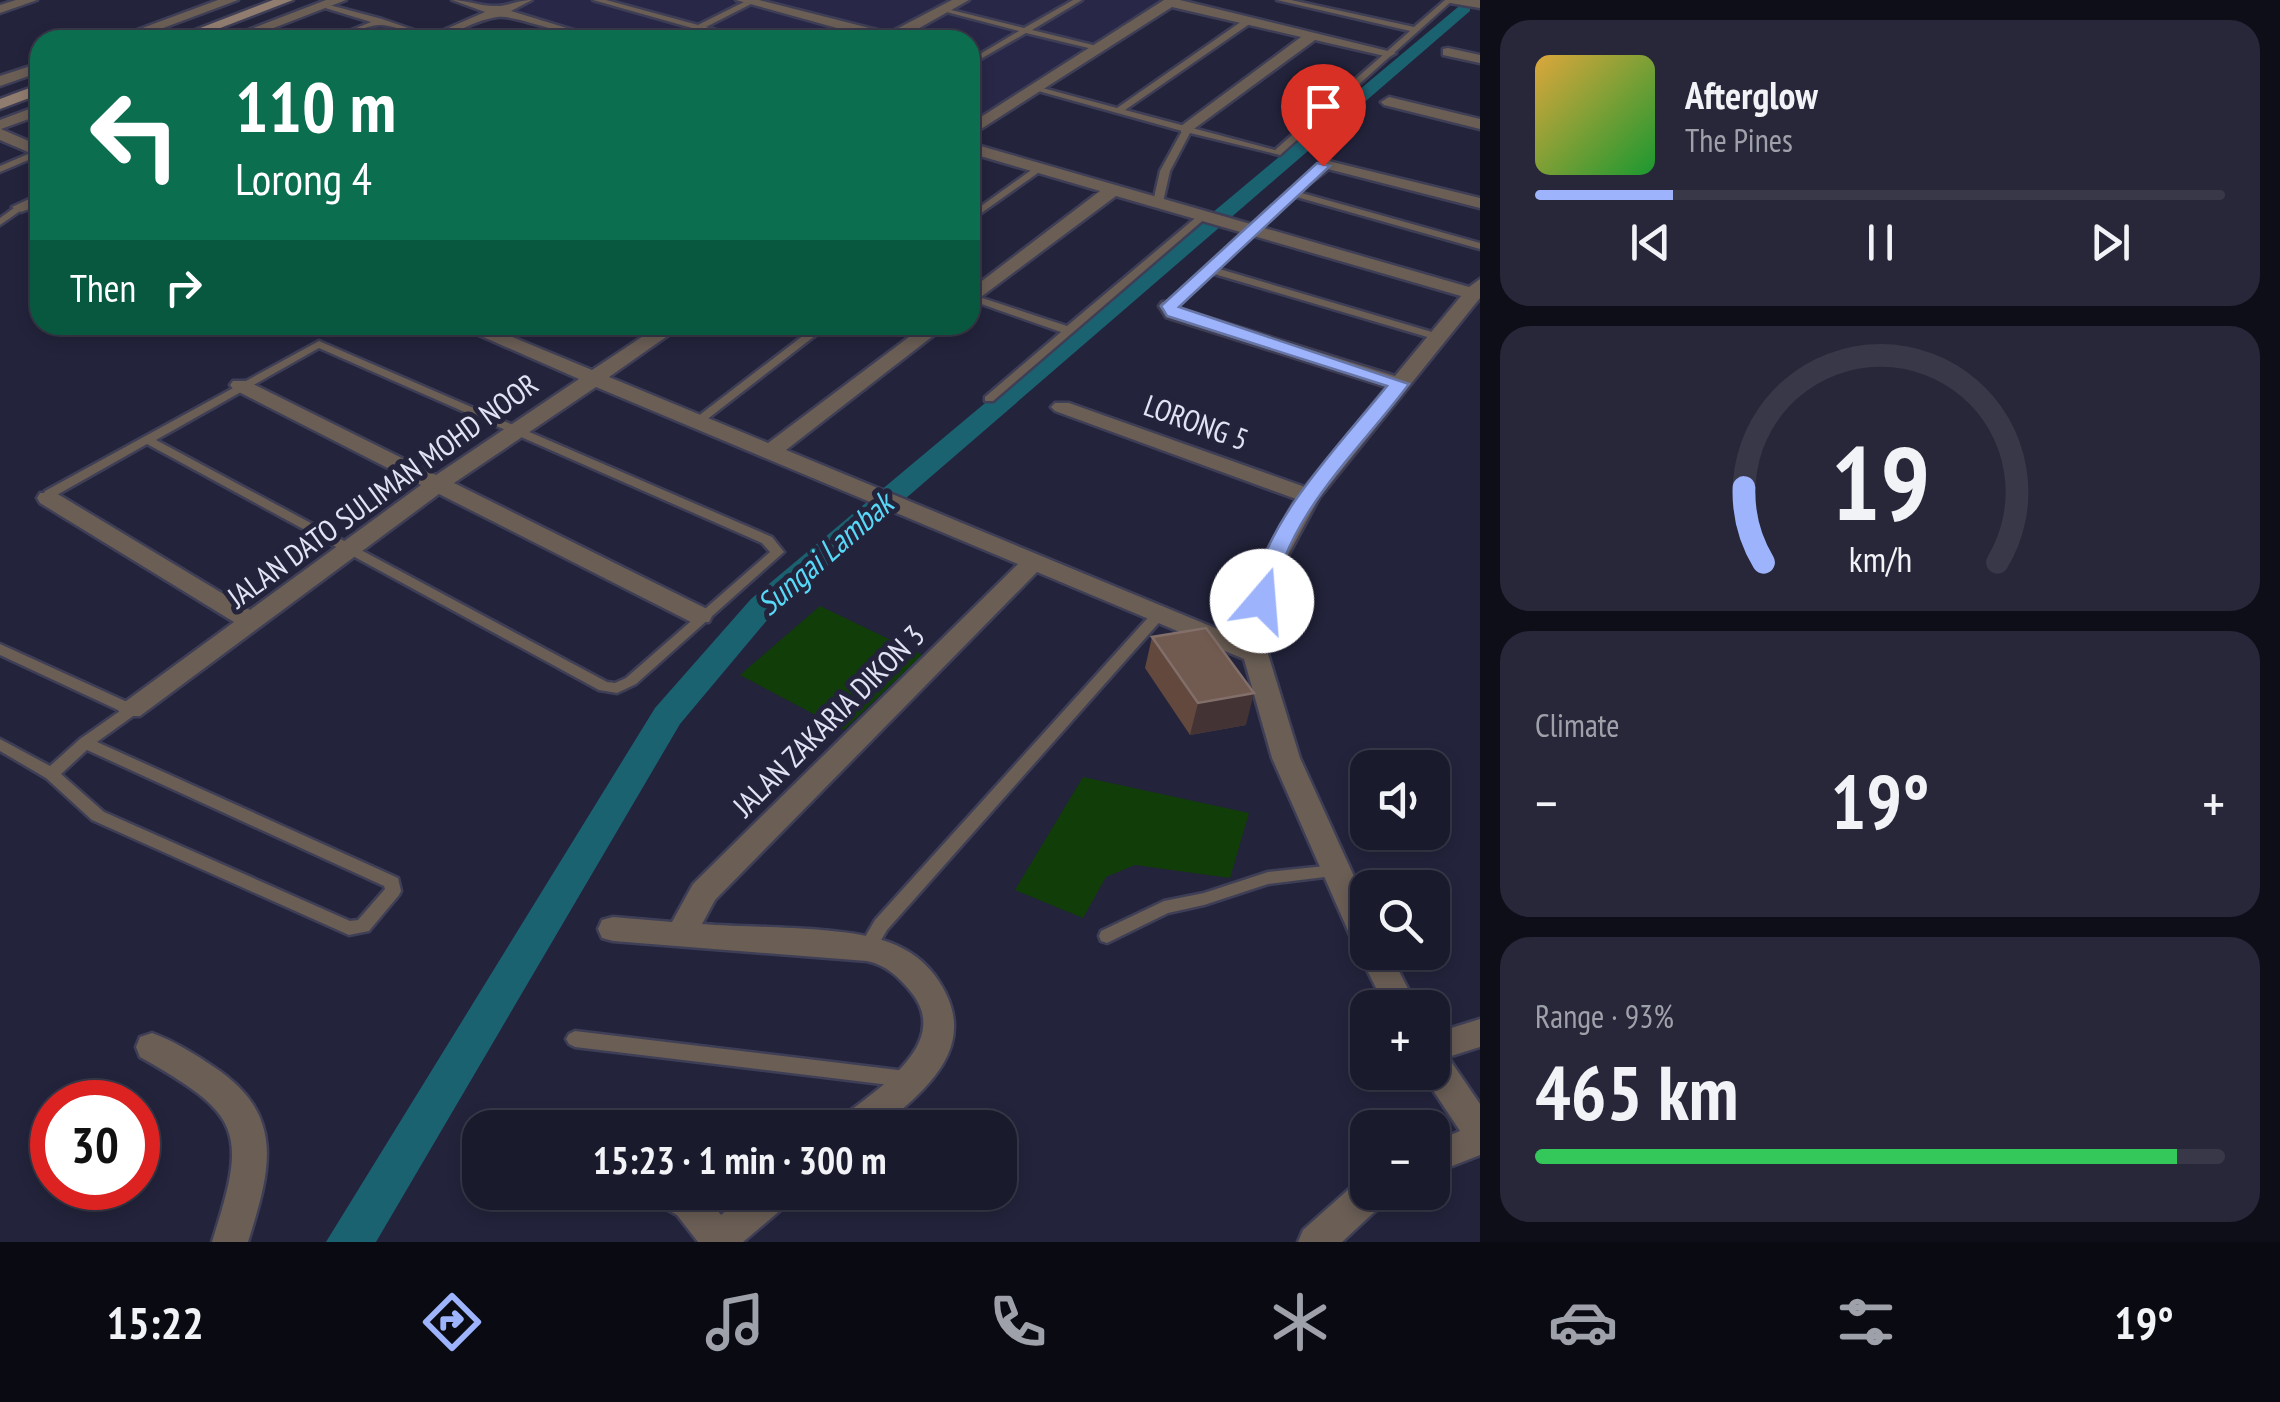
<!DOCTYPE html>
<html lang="en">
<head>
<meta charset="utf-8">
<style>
  :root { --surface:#1a1a2d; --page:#272739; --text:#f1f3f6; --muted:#9fa1aa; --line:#383849; --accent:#9db4fd }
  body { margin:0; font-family:"PT Sans Narrow",sans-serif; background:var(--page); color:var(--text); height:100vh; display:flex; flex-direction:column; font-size:38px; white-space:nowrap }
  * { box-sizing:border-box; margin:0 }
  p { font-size:32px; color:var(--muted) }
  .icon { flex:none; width:55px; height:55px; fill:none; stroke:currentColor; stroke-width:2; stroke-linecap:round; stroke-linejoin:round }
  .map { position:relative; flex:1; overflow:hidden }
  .side { display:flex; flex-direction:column; gap:20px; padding:20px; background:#0e0e19; width:800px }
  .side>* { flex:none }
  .top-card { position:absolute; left:30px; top:30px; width:950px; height:305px; border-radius:30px; box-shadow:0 5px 15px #0003,0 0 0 2px var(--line); background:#0b6e4f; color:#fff; overflow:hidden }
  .fabs { position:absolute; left:1350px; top:750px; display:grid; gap:20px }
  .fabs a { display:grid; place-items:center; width:100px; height:100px; border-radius:20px; background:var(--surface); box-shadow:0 5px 15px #0003,0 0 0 2px var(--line); font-size:50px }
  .speed { position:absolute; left:30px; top:1080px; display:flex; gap:20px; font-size:50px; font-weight:700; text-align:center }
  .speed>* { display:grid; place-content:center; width:130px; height:130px; border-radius:50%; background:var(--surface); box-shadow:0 5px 15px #0003,0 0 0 2px var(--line); line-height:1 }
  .speed .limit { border:15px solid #d22; background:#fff; color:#111 }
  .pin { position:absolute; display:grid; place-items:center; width:85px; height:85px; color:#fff; margin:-102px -42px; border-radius:50% 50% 50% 0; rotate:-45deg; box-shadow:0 0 10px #0007 }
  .pin .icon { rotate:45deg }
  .me { position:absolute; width:110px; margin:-55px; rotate:18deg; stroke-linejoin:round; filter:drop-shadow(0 0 8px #0008) }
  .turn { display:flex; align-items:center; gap:35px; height:210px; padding:0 40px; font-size:45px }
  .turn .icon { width:130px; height:130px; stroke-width:2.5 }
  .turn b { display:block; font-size:70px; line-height:85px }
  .then { display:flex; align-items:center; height:95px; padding:0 40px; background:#0003; gap:20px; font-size:38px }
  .big { font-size:75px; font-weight:800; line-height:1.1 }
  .side .widget { flex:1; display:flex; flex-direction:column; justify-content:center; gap:15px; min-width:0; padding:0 35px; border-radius:30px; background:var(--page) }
  .side .dial { align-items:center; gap:0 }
  .dial svg { height:260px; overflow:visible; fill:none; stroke:var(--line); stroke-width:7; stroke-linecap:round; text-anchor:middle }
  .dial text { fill:var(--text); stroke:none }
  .song { display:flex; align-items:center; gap:30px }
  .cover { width:120px; height:120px; border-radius:15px; background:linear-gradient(135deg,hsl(40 70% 55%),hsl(130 70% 35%)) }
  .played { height:10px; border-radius:5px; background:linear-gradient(90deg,var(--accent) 20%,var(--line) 20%) }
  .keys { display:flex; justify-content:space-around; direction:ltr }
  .heat { display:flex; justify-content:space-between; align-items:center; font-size:55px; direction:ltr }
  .charge { height:15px; border-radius:8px; background:linear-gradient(90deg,#34c759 93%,var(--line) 0) }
  .trip { position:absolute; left:462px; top:1110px; width:555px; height:100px; border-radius:30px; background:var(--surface); box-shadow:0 5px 15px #0003,0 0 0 2px var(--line); font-weight:800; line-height:100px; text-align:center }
  .menu { display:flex; height:160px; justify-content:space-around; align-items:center; background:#0a0a12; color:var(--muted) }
  .menu .icon { width:70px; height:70px }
  .menu .current { color:var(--accent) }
  .menu b { font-size:45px; color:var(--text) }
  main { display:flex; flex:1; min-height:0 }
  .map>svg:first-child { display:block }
  .built { fill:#282747 }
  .green { fill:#113d08 }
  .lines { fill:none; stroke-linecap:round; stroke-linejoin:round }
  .canal { fill:#1b6271; fill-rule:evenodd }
  .lane-casing { stroke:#3e3e56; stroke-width:5 }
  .street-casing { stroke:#3e3e56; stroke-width:5 }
  .secondary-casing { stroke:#3e3e56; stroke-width:5 }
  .lane { fill:#6a5e55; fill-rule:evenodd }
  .street { fill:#6a5e55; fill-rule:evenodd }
  .secondary { fill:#917d6f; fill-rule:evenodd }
  .wall { fill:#63493d }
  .shaded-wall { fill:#443334 }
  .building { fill:#715a50; stroke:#826f6a; stroke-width:2.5 }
  .route { fill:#9db4fd; stroke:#6675a4; stroke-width:2.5 }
  .labels { text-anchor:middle; stroke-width:10; stroke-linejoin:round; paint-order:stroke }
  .street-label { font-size:30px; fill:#e1e2f3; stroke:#23233c }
  .water-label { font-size:32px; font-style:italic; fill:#57d8f6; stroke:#23233c }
</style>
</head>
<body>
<main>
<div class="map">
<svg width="1480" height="1242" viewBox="0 0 1480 1242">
  <rect width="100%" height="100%" fill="#23233c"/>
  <!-- built -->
  <path class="built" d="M470,0H1181L970,138V40H608Z"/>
  <!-- green -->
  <g class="green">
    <path d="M820,606L922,655L844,730L740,675Z"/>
    <path d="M1083,777L1249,813L1230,878L1135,865L1106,877L1083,918L1015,890Z"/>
  </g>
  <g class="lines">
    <!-- canal -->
    <path class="canal" d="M1464,2L1470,3V11L773,613L680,724L376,1242H326L655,708L751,599Z"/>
    <!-- lane casing -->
    <g class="lane-casing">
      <g id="lane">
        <path d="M593,0H606L698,25L748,0L755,2L706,27L749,40H736L699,30L679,40H669L692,28Z"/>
        <path d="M1073,0H1082L1032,30L1101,47V51L1026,33L970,65V60L1019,31L939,10L943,8L1024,28Z"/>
        <path d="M1277,0H1291L1414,27L1445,0H1453L1280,155L1190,133L1170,171L1163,202L1158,205L1153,202L1160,171L1182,131L1031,89L1035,86L1117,108L1245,19H1251V23L1125,110L1275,150L1410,31Z"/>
        <path d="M322,3L382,19L443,40C420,40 401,26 381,25C364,24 346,40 327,40L371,22L322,7Z"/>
        <path d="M40,149V155L0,172V166Z"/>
        <path d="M1330,161L1335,164L1333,166L1298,192L1480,243V249L1293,196L1216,268L1442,335V339H1434L1211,273L1173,308H1165V304L1288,191Z"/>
        <path d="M1037,166L1045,168L970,221V214Z"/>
        <path d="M18,205L26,207L0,225V218Z"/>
        <path d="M1200,214L1208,216L993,401H985V397L1061,332L970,300V294L1067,326Z"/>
        <path d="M645,325H660L670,331L665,334Z"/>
        <path d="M817,325H829L701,424H693V420Z"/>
        <path d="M319,341L772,537L784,552L636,684L617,693L599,690L147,444L55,496L52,501H44L42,498L45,491ZM319,348L762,543L770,552L626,678L615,683L607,682L156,440Z"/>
        <path d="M1159,610L1164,611L1166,614L1164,617L887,930L873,954L867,956L861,954L858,949L875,920L1154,611Z"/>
        <path d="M0,644L136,706L138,710L136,714L97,742L398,878L401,891L399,895L369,931L349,935L92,820L46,778L0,751V739L50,766L80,739L120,711L0,655ZM87,750L384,886L385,889L358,920L350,921L104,812L61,774Z"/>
        <path d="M1335,865L1341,867L1343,871L1341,875L1268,884L1204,905L1168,913L1107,943L1101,941L1099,936L1101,931L1164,901L1204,893L1268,872Z"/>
        <path d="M575,1031L906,1071L913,1073L915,1079L913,1085L906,1087L575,1047L569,1044L566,1039L569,1034Z"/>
      </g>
    </g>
    <!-- street casing -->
    <g class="street-casing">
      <g id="street">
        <path d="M16,0H37L0,13V5Z"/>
        <path d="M218,0H238L131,40H110Z"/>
        <path d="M326,0H346L242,40H222Z"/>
        <path d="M452,0C467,0 483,7 497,6C508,6 518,0 532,0L511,11L606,40C574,40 516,14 497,17C469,21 450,40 421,40L485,12Z"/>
        <path d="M736,0H759L889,33L952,0H969L898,40H880Z"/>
        <path d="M1164,0H1180L1396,53L1389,57L1315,40L1187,134L1181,132V126L1301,37L1172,7L970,136V124Z"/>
        <path d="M1448,0H1480V8L1450,3Z"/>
        <path d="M1448,48L1480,55V63L1443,55V49Z"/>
        <path d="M40,63V72L0,86V76Z"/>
        <path d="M1389,97L1480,119V129L1384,105L1381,102Z"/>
        <path d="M40,105V115L1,129L40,146V157L0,140V120Z"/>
        <path d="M970,143L1469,287L1480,279V298L1319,498L1278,574L1268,654L1300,758L1368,907V952H1389L1418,1008H1386L1353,942L1272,758L1244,659L1037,572L715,900L702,924C753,928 832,926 879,939C904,946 926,960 940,983C980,1046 927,1089 880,1128H837L842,1117C877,1089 953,1043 911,992C899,977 886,965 867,961L613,941L602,938L598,929L602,920L613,917L672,922L693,884L1018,564L596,387L454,483L709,610L712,616L709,622H691L439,494L140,716H122L118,710L122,704L234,622L40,503L37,498L40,493H56L250,610L421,485L233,389L230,385L233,381H247L436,475L579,379L456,325H483L592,370L660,325H683L609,377L768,443L925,325H947L786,450L1244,640L1254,574L1296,499L1055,411L1051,407L1055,403H1069L1305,487L1387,387L1166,317L1159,306L1162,302H1176L1180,309L1395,376L1461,296L1116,196L970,305V290L1100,191L970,153Z"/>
        <path d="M1324,160L1480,198V208L1324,168Z"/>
        <path d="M40,194V205L21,212L12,207Z"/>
        <path d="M1480,1019V1047L1448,1057L1480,1104V1155L1432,1174V1143L1460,1131L1421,1072H1432V1034Z"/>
        <path d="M152,1033C174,1041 195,1054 214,1067C287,1115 270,1171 248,1242H212C248,1130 242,1115 140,1057L136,1047L140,1037Z"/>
        <path d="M1368,1177V1192H1389L1384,1203L1342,1242H1298L1303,1230L1358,1181Z"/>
        <path d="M651,1192H703L721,1215L749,1192H794L789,1203L743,1242H698L677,1215L656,1203Z"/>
      </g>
    </g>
    <!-- secondary casing -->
    <g class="secondary-casing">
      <g id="secondary">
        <path d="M273,0H293L189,40H169Z"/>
        <path d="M40,84V94L0,109V99Z"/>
      </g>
    </g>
    <!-- lane -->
    <use href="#lane" class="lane"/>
    <!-- street -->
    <use href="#street" class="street"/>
    <!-- secondary -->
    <use href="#secondary" class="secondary"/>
  </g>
  <!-- wall -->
  <path class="wall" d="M1152,637L1246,725L1190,735L1145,668Z"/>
  <!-- shaded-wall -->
  <path class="shaded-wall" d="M1254,693L1246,725L1190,735L1198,703Z"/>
  <!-- building -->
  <path class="building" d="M1206,628L1254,693L1198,703L1152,637Z"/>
  <!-- route -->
  <path class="route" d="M1317,163L1330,166L1179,307L1409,384C1360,450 1285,516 1273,601L1262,608L1251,601C1263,521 1338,447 1387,386L1167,316L1161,306Z"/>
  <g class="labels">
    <!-- street labels -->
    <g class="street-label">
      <text transform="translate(1196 423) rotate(20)" y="10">LORONG 5</text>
      <text transform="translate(383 491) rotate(-36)" y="10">JALAN DATO SULIMAN MOHD NOOR</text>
      <text transform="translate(829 721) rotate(-45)" y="10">JALAN ZAKARIA DIKON 3</text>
    </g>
    <!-- water labels -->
    <g class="water-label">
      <text transform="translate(825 554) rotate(-41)" y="11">Sungai Lambak</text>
    </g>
  </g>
</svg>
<div class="fabs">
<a><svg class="icon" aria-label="sound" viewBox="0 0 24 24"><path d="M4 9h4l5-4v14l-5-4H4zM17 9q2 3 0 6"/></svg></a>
<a><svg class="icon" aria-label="search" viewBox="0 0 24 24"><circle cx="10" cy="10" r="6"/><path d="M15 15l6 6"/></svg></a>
<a>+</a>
<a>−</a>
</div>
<div class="speed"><div class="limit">30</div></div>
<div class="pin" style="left:1323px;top:166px;background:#d93025"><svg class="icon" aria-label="arrive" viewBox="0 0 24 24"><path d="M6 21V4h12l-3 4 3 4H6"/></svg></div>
<svg class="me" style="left:1262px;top:601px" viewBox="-20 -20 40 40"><circle r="19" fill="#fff"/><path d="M0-13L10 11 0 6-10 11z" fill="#9db4fd"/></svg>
<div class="trip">15:23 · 1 min · 300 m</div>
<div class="top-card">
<div class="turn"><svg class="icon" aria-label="left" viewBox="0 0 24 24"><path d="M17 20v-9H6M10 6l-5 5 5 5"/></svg><div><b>110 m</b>Lorong 4</div></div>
<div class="then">Then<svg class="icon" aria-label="right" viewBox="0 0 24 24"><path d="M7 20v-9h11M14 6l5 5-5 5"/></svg></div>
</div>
</div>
<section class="side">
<div class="widget">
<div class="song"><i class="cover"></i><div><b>Afterglow</b><p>The Pines</p></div></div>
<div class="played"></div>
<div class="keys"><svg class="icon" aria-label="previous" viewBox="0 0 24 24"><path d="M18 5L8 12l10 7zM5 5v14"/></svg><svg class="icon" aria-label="pause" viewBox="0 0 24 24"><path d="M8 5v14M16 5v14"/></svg><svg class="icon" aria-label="next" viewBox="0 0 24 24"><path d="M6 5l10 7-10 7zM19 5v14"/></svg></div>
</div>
<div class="widget dial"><svg viewBox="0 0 100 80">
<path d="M14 69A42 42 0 1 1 86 69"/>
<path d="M14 69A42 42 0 0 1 8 46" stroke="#9db4fd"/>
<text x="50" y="56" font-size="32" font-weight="700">19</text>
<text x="50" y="72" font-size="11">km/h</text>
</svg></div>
<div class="widget"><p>Climate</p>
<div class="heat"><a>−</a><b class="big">19°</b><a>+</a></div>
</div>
<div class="widget"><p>Range · 93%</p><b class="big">465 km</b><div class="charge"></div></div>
</section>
</main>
<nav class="menu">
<b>15:22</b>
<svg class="icon current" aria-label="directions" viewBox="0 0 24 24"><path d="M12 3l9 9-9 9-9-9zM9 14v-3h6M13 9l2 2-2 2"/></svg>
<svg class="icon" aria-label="music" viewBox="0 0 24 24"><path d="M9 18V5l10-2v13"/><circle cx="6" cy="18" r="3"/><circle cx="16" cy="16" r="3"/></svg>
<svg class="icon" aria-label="phone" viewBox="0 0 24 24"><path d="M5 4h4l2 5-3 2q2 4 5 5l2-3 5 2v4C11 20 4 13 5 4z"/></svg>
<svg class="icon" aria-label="climate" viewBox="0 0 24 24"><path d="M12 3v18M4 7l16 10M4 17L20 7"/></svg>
<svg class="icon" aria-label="car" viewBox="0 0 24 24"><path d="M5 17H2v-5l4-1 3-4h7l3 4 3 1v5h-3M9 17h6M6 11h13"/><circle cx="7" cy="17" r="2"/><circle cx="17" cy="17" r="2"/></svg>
<svg class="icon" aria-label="filters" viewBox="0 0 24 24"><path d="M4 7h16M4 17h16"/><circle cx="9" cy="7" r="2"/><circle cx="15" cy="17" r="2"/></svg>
<b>19°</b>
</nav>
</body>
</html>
